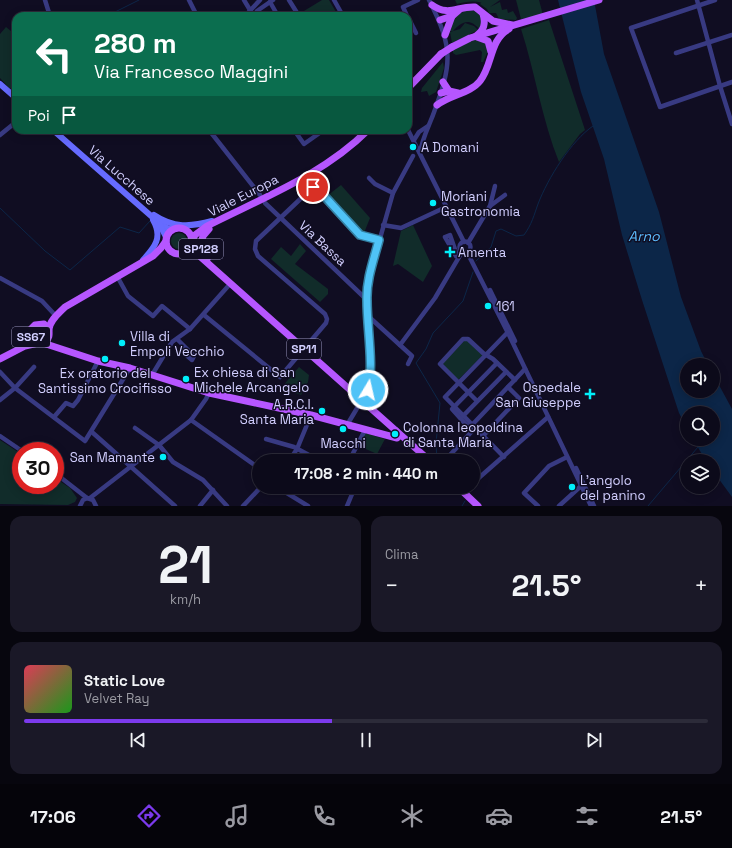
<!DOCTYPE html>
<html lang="it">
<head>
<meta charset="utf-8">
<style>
  :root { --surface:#0c0a1a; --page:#1a1827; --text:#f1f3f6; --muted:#9a9aa2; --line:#2c2b39; --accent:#7c3aed }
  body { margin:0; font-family:"Space Grotesk",sans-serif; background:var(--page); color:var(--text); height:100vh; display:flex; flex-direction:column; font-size:15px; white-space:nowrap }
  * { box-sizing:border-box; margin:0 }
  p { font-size:13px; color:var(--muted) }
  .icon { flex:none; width:22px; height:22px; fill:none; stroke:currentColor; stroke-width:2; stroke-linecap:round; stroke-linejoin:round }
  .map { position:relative; height:506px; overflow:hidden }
  .sheet { display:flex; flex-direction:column; gap:10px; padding:10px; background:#07060e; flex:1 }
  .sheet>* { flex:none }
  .guide { position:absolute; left:12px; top:12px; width:400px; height:122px; border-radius:12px; box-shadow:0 2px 10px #0003,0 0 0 1px var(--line); background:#0b6e4f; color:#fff; overflow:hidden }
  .buttons { position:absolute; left:680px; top:358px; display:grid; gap:8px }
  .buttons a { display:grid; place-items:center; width:40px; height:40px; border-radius:50%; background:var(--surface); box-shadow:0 2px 10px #0003,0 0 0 1px var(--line); font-size:20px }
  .speed { position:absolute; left:12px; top:442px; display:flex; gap:8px; font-size:20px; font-weight:700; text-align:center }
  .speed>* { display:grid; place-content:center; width:52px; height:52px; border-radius:50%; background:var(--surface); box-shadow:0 2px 10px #0003,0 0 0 1px var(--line); line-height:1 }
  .speed .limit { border:6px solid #d22; background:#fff; color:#111 }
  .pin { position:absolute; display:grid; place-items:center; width:34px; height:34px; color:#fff; margin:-17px; border:2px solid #fff; border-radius:50%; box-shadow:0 1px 4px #0007 }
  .me { position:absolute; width:44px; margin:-22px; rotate:9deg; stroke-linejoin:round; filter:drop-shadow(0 0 3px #0008) }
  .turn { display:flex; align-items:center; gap:14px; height:84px; padding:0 16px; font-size:18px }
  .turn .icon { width:52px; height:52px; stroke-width:2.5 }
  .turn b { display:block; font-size:28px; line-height:34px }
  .then { display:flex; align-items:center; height:38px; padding:0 16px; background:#0003; gap:8px; font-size:15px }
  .big { font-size:30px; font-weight:600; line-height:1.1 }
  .sheet .widget { flex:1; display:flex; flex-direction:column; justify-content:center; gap:6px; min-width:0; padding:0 14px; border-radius:12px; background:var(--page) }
  .sheet .dial { align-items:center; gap:0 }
  .dial b { font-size:52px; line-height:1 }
  .song { display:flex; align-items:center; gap:12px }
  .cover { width:48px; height:48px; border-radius:6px; background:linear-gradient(135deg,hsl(350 70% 55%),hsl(120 70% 35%)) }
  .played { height:4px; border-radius:2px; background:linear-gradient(90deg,var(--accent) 45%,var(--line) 45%) }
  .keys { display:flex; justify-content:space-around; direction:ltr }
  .heat { display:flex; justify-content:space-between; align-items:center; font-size:22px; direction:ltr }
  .sheet .tiles { flex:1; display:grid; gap:10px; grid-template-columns:1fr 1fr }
  .widget:last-child { grid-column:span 2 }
  .trip { position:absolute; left:252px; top:454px; width:228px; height:40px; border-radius:20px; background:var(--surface); box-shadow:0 2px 10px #0003,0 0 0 1px var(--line); font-weight:600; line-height:40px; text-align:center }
  .tabs { display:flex; height:64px; justify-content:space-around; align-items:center; background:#05040a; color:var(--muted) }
  .tabs .icon { width:28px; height:28px }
  .tabs .active { color:var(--accent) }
  .tabs b { font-size:18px; color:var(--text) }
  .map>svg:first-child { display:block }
  .green { fill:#112c2a }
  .water { fill:#0c2648 }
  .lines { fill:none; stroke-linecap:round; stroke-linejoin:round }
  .stream { stroke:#0c2648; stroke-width:1 }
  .minor { stroke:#383a82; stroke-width:4.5 }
  .secondary { stroke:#666bff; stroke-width:6 }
  .primary { stroke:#b656ff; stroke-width:7 }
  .primary-bridge { stroke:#b656ff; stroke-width:7 }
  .route-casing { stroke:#337fa1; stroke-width:10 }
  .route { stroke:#4fc3f7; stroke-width:7 }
  .poi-dot { fill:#00effa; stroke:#100d22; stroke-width:1.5 }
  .labels { text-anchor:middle; stroke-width:3; stroke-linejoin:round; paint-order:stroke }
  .shield { fill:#100d22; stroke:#9895bd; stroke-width:1 }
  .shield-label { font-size:12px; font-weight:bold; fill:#d2cfff }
  .poi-label { font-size:13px; fill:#d2cfff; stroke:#100d22; text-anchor:start }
  .street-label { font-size:13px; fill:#d2cfff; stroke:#100d22 }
  .water-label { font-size:14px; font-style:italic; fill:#5dbdff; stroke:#100d22 }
</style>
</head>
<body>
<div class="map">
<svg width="732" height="506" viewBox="0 0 732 506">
  <rect width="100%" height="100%" fill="#100d22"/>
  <!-- green -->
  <g class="green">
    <path d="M322,0H329L336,12L329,16H300L299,14Z"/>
    <path d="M455,0H500L490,7L500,2L502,10L507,9L508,13L513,11L517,18L516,20L499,19L496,13H489L487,9L480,4L482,2L488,6C480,0 468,1 457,4Z"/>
    <path d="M516,0H539L543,15L521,19Z"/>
    <path d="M468,10C482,11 484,18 480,30C469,17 462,22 453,31L460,29L465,23L474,26L478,30L452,43L450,32L453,31H449C453,19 456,14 468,10Z"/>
    <path d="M549,20L585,130L580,134L559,162C542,120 535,72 521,29Z"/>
    <path d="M6,27L16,35V82L10,89L0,78V34Z"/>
    <path d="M477,39L483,40L489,49L483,62H481L482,52L480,50L456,55L453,53V49Z"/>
    <path d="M443,62L444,68L436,92L429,96L427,91L421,92L422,88Z"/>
    <path d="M341,185L370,218L364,233H360L327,196Z"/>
    <path d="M413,225L432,266L423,282L398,264L393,266L401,231Z"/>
    <circle cx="179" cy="241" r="8"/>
    <path d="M300,244L306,251L295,264L328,289V294L320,302L271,259L281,247L291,256Z"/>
    <path d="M466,339L483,355L457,381L442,364Z"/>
    <path d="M299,367L309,375L308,382L301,395L281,388Z"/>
    <path d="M365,433L385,439L377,454L359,446Z"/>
    <path d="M0,440L21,454V485H55V478L70,488L77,498L75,502L68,505L0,504Z"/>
  </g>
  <!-- water -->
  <path class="water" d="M558,0H594L604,54L659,212L681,297L701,351L708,365H687V391H713V374L732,409V497L713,471V461H706L693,439H713V413H687V428L679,413L642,300L622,235L604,159L581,92Z"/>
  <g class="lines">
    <!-- stream -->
    <g class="stream">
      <path d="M107,16L139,0"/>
      <path d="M0,208L45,251L70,270L120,227L139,233L150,221"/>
      <path d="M476,261L491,247L496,231L501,229L516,236L524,235C532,224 534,215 538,204C548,178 571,141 593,126"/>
      <path d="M437,461L436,443L440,403L416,363L426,349L433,333L463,301L473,272"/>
      <path d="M462,506L465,501"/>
      <path d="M648,506L698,447"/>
    </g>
    <!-- minor -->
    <g class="minor">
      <path d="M45,0L50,16"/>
      <path d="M189,0L197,16"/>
      <path d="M244,0L250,10"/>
      <path d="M289,0L299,16"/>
      <path d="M334,0L343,16"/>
      <path d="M697,0L720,86L732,124"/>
      <path d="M715,0L631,28L660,107L732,82"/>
      <path d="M270,2L278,16"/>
      <path d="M257,11L273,0"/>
      <path d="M245,16L260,0"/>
      <path d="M407,16L403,7L418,0"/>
      <path d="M408,17L416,33"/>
      <path d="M676,53L732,35"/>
      <path d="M209,130L260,195"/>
      <path d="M294,130L304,144L321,132L320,130"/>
      <path d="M408,130L464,242"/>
      <path d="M0,135L16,122"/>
      <path d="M414,140L419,132L428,126"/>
      <path d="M420,153C422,139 428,128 433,115C452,64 454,49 429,0"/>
      <path d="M369,178L375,184L393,193"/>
      <path d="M265,203L366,299"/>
      <path d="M490,206L505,195"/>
      <path d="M383,225L401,228L446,207"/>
      <circle cx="465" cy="247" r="5.5"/>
      <path d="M468,243L490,206L495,186"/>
      <path d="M467,252L510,337L591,506"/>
      <path d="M456,256L445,237L450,235L458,258"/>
      <path d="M117,276L128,296L153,316L162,306L190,329"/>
      <path d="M0,278L42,301L55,315"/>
      <path d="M490,290L515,341"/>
      <path d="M204,315L280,377L326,323L327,319L325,314L258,256L255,249L256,241L313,187L317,188L360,235L379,240"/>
      <path d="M367,315L412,356L408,364"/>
      <path d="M177,339L194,356L192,360L185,354V348"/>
      <path d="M400,345L435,298L462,252"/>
      <path d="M0,372L15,388L85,441L130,368"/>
      <path d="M152,375L172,342L190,329L230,284"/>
      <path d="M0,400L15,388L34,367"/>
      <path d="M477,401L440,364L463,339H468L483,353L493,359L515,380"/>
      <path d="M463,416L506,372"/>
      <path d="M54,417L66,403L73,406L78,400L98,361"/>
      <path d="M191,420L259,468"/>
      <path d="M347,425L368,390L372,376L366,299L371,270L393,193L413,156"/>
      <path d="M472,425L525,369"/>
      <path d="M135,428L159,445L173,462L203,480L227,506"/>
      <path d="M475,428H469L452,409L497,363"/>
      <path d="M93,433L175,506"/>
      <path d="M0,436L22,451"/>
      <path d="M483,436L519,398L508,387"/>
      <path d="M266,439L294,447L320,461"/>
      <path d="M504,457L445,397L508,332"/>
      <path d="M289,461L297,449L311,415"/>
      <path d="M349,461L365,430"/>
      <path d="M457,461L450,455L475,428"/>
      <path d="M576,468L594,506"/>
      <path d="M55,473L87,498"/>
      <path d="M473,483L548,417"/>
      <path d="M277,487L308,506"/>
      <path d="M463,492L469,487"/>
      <path d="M90,498L191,420L206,399L209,393"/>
      <path d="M80,506L83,500L87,498L93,500L96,506"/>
      <path d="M200,506L213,490"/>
      <path d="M243,506L261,487"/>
      <path d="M347,506L355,487"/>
      <path d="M538,506L524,493L549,466L567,457"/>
      <path d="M559,506L581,486"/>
    </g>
    <!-- secondary -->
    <g class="secondary">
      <path d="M0,84L16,98"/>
      <path d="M53,130L158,222L167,228L174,229"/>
      <path d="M154,215C173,228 191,227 212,221"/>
      <path d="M160,225L166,237"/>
      <path d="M143,260C155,247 163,237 153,220"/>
    </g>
    <!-- primary -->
    <g class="primary">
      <path d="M432,5C449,17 457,6 475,7L493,21L512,25"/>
      <path d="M440,20L452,16"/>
      <path d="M445,35L452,16L459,10"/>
      <path d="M476,36C484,30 486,24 483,14"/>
      <path d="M477,37L488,41L491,52"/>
      <path d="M452,47L470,38L599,0"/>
      <path d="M443,82L449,91"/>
      <path d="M408,88L441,54"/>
      <path d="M441,93L449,91L458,93"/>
      <path d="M437,105C449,95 471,93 480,81C493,65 489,40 509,29"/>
      <circle cx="179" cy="241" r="13"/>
      <path d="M192,241L195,235L207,226C262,198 323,175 368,130"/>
      <path d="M191,244L194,251L430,461"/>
      <path d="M207,259L200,247L203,236L209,229"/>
      <path d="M49,330L44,324L35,325L31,329V338L38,343L46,341C50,337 49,334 49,329C50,320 59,313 65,307L153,256L161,248L166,241"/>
      <path d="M43,343L98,361L130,368L209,393L311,415L397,438L399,436L396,431"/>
      <path d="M0,359L25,346L38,343"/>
      <path d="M458,487L478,506"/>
    </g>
    <!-- primary-bridge -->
    <path class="primary-bridge" d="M441,54L452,47"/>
  </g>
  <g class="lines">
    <!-- route casing -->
    <g class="route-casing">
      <path id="route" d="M313,187L317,188L360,235L379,240C374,259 366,280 367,301C367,328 374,365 368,390"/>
    </g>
    <!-- route -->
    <use href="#route" class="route"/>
  </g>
  <!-- markers -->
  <g class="poi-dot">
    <circle cx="413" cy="147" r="4"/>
    <circle cx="433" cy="203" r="4"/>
    <path d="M448 246h4v4h4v4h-4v4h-4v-4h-4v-4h4z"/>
    <circle cx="488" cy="306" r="4"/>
    <circle cx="122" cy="343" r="4"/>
    <circle cx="105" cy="359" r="4"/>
    <circle cx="186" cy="379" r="4"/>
    <path d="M588 388h4v4h4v4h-4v4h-4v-4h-4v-4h4z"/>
    <circle cx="322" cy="411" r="4"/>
    <circle cx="343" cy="429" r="4"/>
    <circle cx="395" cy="434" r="4"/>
    <circle cx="163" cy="457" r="4"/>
    <circle cx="572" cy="487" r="4"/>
  </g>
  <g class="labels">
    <!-- shield labels -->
    <g class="shield">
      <rect x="179" y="239" width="44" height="20" rx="3"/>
      <rect x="12" y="327" width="38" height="20" rx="3"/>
      <rect x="287" y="339" width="34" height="20" rx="3"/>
    </g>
    <g class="shield-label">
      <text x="201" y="253">SP128</text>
      <text x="31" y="341">SS67</text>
      <text x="304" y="353">SP11</text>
    </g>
    <!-- poi labels -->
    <g class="poi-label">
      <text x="421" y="152">A Domani</text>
      <text x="441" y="201">Moriani<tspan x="441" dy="15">Gastronomia</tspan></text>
      <text x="458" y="257">Amenta</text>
      <text x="496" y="311">161</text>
      <text x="130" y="341">Villa di<tspan x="130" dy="15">Empoli Vecchio</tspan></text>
      <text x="194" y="377">Ex chiesa di San<tspan x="194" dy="15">Michele Arcangelo</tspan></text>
      <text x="105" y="378" text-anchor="middle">Ex oratorio del<tspan x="105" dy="15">Santissimo Crocifisso</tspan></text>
      <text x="581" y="392" text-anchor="end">Ospedale<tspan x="581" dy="15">San Giuseppe</tspan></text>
      <text x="314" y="409" text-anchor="end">A.R.C.I.<tspan x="314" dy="15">Santa Maria</tspan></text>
      <text x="403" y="432">Colonna leopoldina<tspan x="403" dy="15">di Santa Maria</tspan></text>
      <text x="343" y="448" text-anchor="middle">Macchi</text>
      <text x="155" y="462" text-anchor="end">San Mamante</text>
      <text x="580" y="485">L'angolo<tspan x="580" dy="15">del panino</tspan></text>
    </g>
    <!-- street labels -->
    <g class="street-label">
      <text transform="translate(122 175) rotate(41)" y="5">Via Lucchese</text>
      <text transform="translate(243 195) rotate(-27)" y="5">Viale Europa</text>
      <text transform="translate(323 243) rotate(43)" y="5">Via Bassa</text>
    </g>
    <!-- water labels -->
    <g class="water-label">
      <text x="644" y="241">Arno</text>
    </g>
  </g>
</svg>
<div class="buttons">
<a><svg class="icon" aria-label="sound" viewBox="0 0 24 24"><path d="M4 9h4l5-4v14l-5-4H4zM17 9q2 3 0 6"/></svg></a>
<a><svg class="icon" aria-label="search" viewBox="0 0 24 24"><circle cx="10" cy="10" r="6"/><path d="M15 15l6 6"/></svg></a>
<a><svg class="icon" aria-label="layers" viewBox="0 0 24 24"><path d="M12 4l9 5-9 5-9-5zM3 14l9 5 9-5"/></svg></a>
</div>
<div class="speed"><div class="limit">30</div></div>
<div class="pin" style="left:313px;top:187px;background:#d93025"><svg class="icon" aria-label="arrive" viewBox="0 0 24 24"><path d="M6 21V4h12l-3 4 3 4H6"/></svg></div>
<svg class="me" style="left:368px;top:390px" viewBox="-20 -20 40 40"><circle r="17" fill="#4fc3f7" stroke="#fff" stroke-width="3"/><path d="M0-11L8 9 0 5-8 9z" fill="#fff"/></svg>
<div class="trip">17:08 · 2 min · 440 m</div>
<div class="guide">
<div class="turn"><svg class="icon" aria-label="left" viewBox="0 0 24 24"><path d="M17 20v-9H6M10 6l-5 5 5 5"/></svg><div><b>280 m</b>Via Francesco Maggini</div></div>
<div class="then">Poi<svg class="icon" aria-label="arrive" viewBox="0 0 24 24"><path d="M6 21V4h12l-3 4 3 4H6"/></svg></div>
</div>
</div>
<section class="sheet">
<div class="tiles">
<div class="widget dial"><b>21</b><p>km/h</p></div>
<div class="widget"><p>Clima</p>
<div class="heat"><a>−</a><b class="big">21.5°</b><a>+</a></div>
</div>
<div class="widget">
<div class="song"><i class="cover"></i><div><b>Static Love</b><p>Velvet Ray</p></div></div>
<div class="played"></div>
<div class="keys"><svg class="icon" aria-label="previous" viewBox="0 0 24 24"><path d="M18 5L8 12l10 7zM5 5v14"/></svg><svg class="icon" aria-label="pause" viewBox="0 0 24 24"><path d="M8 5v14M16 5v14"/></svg><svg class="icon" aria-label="next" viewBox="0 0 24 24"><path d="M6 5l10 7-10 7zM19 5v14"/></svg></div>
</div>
</div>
</section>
<nav class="tabs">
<b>17:06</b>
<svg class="icon active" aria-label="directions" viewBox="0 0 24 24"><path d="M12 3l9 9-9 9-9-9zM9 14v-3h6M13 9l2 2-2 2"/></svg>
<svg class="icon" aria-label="music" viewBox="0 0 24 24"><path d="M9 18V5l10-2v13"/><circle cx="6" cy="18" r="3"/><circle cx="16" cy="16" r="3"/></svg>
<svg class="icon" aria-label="phone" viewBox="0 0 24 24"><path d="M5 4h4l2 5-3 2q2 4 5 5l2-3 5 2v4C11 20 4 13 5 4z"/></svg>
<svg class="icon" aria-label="climate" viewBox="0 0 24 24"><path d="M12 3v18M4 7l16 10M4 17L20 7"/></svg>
<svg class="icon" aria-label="car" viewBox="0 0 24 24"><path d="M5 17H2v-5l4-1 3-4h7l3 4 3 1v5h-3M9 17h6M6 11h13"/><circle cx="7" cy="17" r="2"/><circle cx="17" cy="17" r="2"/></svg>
<svg class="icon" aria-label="filters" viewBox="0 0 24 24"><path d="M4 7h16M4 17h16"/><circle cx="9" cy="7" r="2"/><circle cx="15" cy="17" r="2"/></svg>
<b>21.5°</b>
</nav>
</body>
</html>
